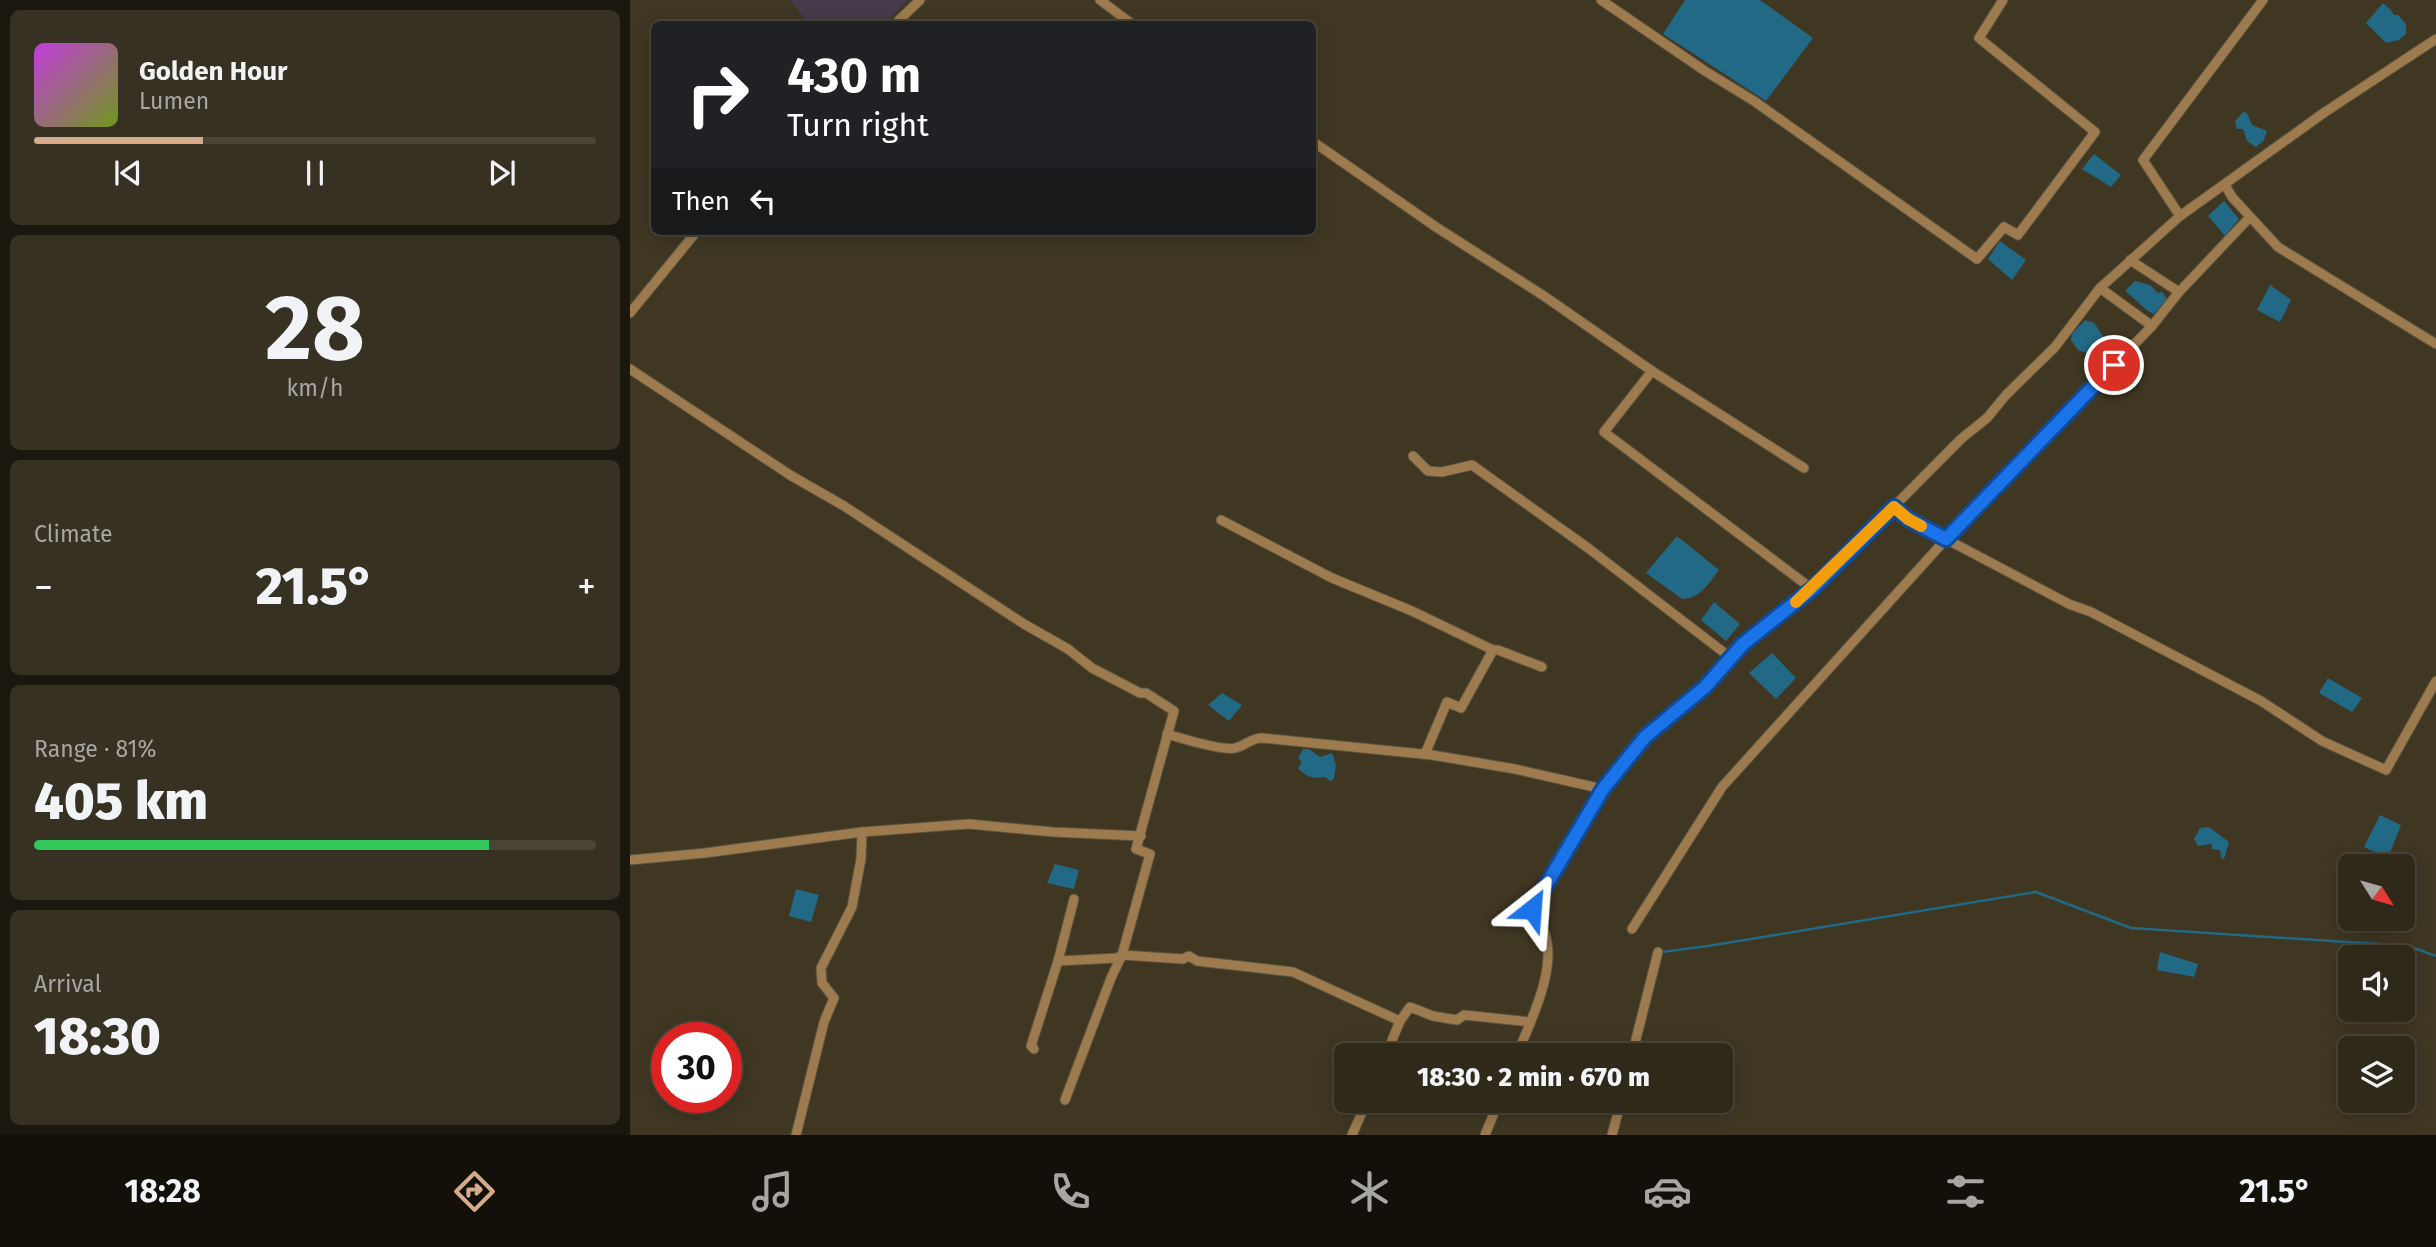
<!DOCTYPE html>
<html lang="en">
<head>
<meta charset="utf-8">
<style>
  :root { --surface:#2f291a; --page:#373123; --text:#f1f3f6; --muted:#a7a6a2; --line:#4a4539; --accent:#d6ab8b }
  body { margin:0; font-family:"Fira Sans",sans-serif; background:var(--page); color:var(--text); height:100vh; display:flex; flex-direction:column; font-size:26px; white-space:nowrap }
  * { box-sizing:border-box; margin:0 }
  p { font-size:23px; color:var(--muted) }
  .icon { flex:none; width:38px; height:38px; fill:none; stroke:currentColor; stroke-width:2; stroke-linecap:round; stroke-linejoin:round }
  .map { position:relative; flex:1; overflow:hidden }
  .sheet { display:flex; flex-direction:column; gap:10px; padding:10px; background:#1a170e; width:630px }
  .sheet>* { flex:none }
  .banner { position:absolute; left:21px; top:21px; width:665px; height:214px; border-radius:10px; box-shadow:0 4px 18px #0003,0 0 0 2px var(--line); background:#202124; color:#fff; overflow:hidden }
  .needle { width:46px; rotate:127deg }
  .buttons { position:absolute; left:1708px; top:854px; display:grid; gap:14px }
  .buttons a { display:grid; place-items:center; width:77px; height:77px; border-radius:10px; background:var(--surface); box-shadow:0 4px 18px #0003,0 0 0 2px var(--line); font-size:35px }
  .speed { position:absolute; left:21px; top:1022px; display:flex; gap:14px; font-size:35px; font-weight:700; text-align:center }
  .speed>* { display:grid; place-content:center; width:91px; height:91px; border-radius:50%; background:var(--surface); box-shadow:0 4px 18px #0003,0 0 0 2px var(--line); line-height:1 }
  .speed .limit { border:10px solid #d22; background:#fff; color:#111 }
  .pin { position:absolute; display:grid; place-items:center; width:60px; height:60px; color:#fff; margin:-30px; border:4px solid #fff; border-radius:50%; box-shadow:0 2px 7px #0007 }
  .me { position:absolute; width:77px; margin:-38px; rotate:28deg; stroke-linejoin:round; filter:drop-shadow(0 0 5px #0008) }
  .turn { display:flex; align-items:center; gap:24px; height:147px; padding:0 21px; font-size:32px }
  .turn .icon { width:91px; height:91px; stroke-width:2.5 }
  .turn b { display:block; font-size:49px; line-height:60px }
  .then { display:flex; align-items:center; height:66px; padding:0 21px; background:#0003; gap:14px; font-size:26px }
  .big { font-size:52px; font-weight:800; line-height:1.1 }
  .sheet .widget { flex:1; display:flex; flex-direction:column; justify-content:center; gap:10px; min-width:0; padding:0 24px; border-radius:10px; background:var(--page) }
  .sheet .dial { align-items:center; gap:0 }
  .dial b { font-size:91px; line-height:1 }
  .song { display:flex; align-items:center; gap:21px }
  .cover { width:84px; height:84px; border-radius:10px; background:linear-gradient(135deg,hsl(290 70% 55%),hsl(80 70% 35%)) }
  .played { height:7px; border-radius:4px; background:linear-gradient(90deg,var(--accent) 30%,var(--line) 30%) }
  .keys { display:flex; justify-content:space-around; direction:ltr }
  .heat { display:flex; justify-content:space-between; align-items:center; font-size:38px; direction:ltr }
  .charge { height:10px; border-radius:5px; background:linear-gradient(90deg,#34c759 81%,var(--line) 0) }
  .trip { position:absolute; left:704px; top:1043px; width:399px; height:70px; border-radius:10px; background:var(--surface); box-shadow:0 4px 18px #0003,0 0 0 2px var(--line); font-weight:800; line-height:70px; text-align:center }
  .tab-bar { display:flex; height:112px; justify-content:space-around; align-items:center; background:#13100a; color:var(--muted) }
  .tab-bar .icon { width:49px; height:49px }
  .tab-bar .on { color:var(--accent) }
  .tab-bar b { font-size:32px; color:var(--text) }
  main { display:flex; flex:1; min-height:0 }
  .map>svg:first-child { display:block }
  .industrial { fill:#463b4a }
  .water { fill:#216985 }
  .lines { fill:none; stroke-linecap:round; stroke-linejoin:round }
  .stream { stroke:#216985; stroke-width:2.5 }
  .street-casing { stroke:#5b5440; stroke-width:11 }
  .street { stroke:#9d7b4f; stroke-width:9 }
  .route-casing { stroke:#114b97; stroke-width:18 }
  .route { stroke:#1a73e8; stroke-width:12 }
  .slow { stroke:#f59e0b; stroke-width:12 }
</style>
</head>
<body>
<main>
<section class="sheet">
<div class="widget">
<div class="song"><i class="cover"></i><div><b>Golden Hour</b><p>Lumen</p></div></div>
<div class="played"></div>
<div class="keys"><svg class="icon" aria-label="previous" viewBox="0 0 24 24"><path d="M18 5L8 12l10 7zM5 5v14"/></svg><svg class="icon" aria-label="pause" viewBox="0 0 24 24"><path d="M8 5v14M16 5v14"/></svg><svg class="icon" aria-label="next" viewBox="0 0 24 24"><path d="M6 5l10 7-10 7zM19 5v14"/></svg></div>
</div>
<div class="widget dial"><b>28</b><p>km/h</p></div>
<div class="widget"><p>Climate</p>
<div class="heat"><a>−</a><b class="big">21.5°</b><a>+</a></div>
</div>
<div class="widget"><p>Range · 81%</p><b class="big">405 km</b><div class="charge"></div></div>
<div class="widget"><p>Arrival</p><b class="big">18:30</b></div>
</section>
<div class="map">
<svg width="1806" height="1135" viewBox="0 0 1806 1135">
  <rect width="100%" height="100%" fill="#3f3722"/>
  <!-- industrial -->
  <path class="industrial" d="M160,0H277L255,24H179Z"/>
  <!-- water -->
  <g class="water">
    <path d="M1055,0H1130L1183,38L1136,101L1033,34Z"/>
    <path d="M1753,3L1760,9L1764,15H1768L1776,24V34L1769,40L1756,43L1736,23Z"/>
    <path d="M1613,112L1617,113L1622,125L1637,131L1634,140L1626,147L1617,141L1613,129H1607L1605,121Z"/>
    <path d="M1464,154L1491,175L1481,187L1452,169Z"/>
    <path d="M1594,201L1609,219L1595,236L1578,216Z"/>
    <path d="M1370,241L1396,260L1382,280L1358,259Z"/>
    <path d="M1505,281L1520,285L1528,293L1532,292L1537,299L1524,314C1513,309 1506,299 1495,291Z"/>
    <path d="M1640,285L1661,300L1650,322L1627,310Z"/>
    <path d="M1455,320L1464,323L1476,340L1462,355L1448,350L1441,340L1442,334Z"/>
    <path d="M1047,536L1089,570C1079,583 1070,599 1052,599L1016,573Z"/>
    <path d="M1084,602L1110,624L1096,641L1071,620Z"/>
    <path d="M1142,653L1166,678L1146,699L1119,673Z"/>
    <path d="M1698,678L1732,698L1722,712L1689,693Z"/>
    <path d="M592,693L612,705L599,721L578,705Z"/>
    <path d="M673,749H679L690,757L702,753L706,765L704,779L700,781L695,777C683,779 676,777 668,768L672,762L668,758Z"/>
    <path d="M1750,815L1771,825L1760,853H1747L1734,847Z"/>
    <path d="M1579,827L1599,842L1594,859L1591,858L1590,850L1582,849V844L1568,846L1564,839L1570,828Z"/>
    <path d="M425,864L449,870L444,889L417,883Z"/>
    <path d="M166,889L189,895L181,922L159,916Z"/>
    <path d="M1530,952L1568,964L1564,977L1527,970Z"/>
  </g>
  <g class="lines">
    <!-- stream -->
    <path class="stream" d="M1032,952L1078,946L1406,892L1501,928L1779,946L1806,956"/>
    <!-- street casing -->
    <g class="street-casing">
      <g id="street">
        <path d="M470,0L502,24"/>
        <path d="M971,0L1075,71L1124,101L1347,259L1374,227L1388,235L1465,132L1349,38L1373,0"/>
        <path d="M265,24L290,0"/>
        <path d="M682,141L806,227L914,296L1022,371L974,432L1182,589"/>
        <path d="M1595,185L1602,197L1648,247L1806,344"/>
        <path d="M1550,216L1513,160L1633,0"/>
        <path d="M1500,260L1549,292"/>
        <path d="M1470,288L1522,326"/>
        <path d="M0,313L67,231"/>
        <path d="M0,369L160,475L214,506L394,624L438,649L462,668L510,693H516L544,711L506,849L520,854L492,955L481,978L435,1100"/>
        <path d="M1022,371L1174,468"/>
        <path d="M783,456L798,471L812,472L842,465L958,548L1101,658"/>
        <path d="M1263,507L1278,519L1439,604L1461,612L1631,701L1692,741L1756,770L1806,681"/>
        <path d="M591,520L702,578L782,611L863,650H868L912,667"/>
        <path d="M537,734C550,738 593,751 605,748C615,746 621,738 632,738L802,755L885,769L973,789"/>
        <path d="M795,754L817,702L831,708L863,650"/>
        <path d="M0,860L75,853L232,832L339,824L423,832L511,836"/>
        <path d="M444,899L428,961L487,958L492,955L553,959L559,956L567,961L663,972L770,1021"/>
        <path d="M1002,929L1092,787L1316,539L1522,326L1549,292L1620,217"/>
        <path d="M404,1049L401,1046L428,961"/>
        <path d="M756,1055L770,1021L780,1007L803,1016L827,1020L834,1015L900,1022"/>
        <path d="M887,1055C900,1022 927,970 915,934C912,925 906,917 902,909L973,789L1015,737L1075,687L1113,644L1182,589L1331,439L1357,418L1376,395L1425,347L1470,288L1550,216L1695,112L1806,39"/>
        <path d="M1002,1055L1028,952"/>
        <path d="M166,1135L194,1022L204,998L192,983L191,968L222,907L231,859L232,832"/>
        <path d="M722,1135L737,1101"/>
        <path d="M855,1135L869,1101"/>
        <path d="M982,1135L991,1101"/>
      </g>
    </g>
    <!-- street -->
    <use href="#street" class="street"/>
  </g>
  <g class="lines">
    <!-- route casing -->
    <g class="route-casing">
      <path id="route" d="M902,909L973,789L1015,737L1075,687L1113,644L1182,589L1264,507L1278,519L1316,539L1484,365"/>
    </g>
    <!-- route -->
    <use href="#route" class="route"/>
    <!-- slow -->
    <path class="slow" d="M1166,602L1264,507L1278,519L1291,526"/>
  </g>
</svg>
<div class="buttons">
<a><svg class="needle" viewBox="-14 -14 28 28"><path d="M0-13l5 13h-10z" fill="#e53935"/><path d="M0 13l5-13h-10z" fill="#a7a6a2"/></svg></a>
<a><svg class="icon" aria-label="sound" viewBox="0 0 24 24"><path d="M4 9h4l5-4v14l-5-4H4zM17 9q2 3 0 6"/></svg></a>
<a><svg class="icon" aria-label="layers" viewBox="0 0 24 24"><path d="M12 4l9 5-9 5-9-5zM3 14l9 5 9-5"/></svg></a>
</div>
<div class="speed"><div class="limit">30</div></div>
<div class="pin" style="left:1484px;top:365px;background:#d93025"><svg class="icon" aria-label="arrive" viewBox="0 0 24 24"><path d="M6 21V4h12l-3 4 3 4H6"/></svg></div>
<svg class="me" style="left:902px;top:909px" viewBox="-20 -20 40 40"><path d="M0-17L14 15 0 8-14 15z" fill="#1a73e8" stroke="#fff" stroke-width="4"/></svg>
<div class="trip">18:30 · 2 min · 670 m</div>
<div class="banner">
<div class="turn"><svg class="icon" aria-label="right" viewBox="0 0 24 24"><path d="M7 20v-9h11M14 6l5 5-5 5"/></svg><div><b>430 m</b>Turn right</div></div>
<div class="then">Then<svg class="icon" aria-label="left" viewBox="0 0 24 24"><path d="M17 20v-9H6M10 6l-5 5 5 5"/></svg></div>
</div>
</div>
</main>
<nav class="tab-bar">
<b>18:28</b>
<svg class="icon on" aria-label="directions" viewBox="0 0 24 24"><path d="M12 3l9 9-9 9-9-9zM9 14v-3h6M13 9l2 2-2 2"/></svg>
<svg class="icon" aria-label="music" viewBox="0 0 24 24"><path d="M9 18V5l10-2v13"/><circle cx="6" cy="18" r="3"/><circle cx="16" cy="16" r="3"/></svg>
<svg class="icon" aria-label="phone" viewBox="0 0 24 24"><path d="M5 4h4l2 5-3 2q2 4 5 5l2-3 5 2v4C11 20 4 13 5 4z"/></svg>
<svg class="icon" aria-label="climate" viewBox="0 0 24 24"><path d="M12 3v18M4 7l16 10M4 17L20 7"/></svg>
<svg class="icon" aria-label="car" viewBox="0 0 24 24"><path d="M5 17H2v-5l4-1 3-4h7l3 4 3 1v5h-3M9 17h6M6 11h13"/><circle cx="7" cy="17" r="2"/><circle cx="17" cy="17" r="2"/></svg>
<svg class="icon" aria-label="filters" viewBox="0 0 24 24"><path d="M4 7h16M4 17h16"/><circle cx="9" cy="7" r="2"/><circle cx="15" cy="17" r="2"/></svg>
<b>21.5°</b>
</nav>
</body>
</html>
